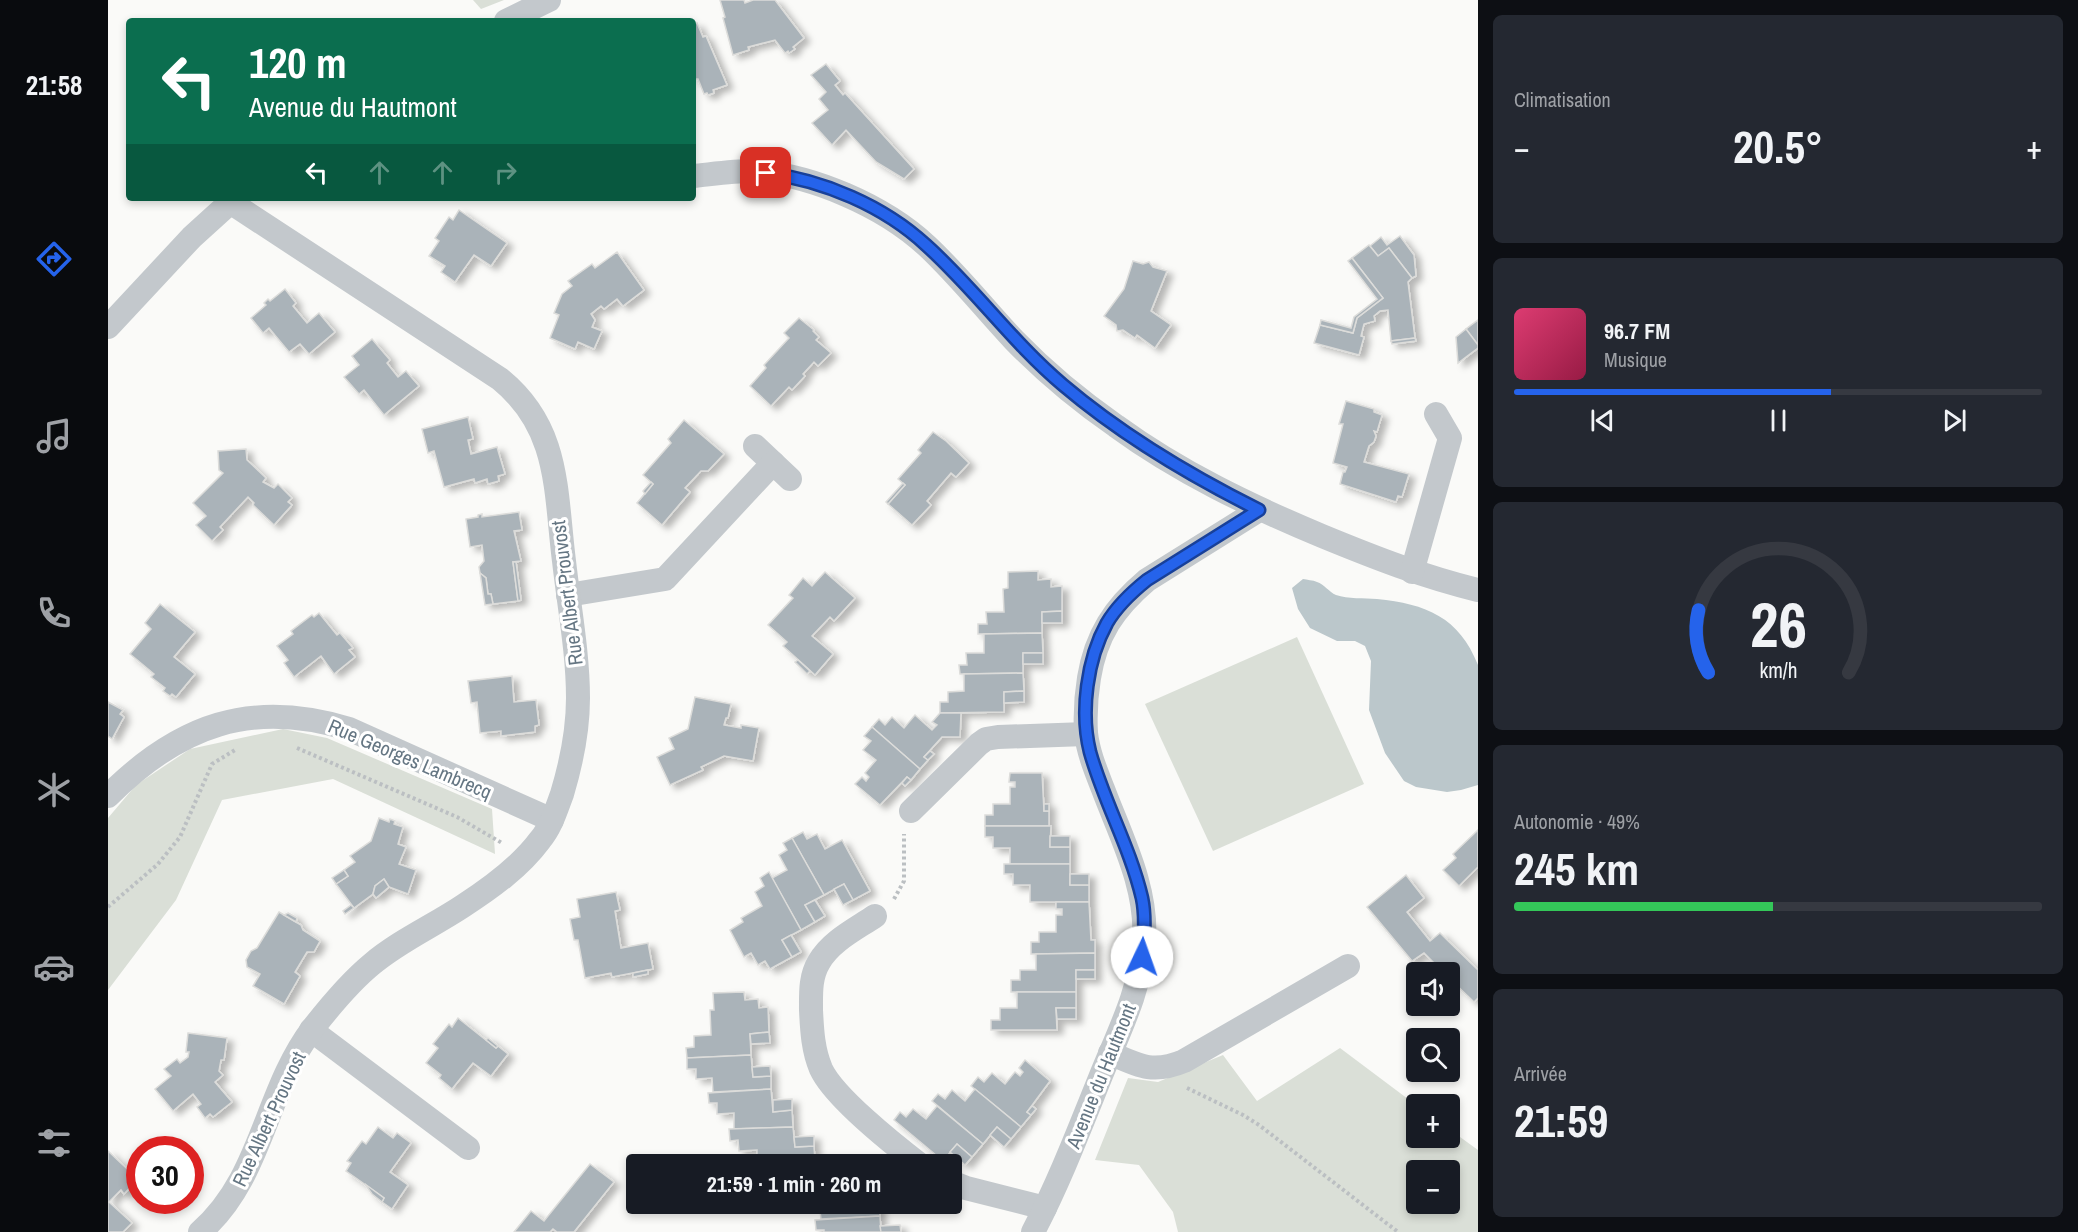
<!DOCTYPE html>
<html lang="fr">
<head>
<meta charset="utf-8">
<style>
  :root { --surface:#171b24; --page:#242831; --text:#f1f3f6; --muted:#9ea1a6; --line:#363941; --accent:#2563eb }
  body { margin:0; font-family:"Archivo Narrow",sans-serif; background:var(--page); color:var(--text); height:100vh; display:flex; flex-direction:column; font-size:22px; white-space:nowrap }
  * { box-sizing:border-box; margin:0 }
  p { font-size:20px; color:var(--muted) }
  .icon { flex:none; width:33px; height:33px; fill:none; stroke:currentColor; stroke-width:2; stroke-linecap:round; stroke-linejoin:round }
  .map { position:relative; flex:1; overflow:hidden }
  .panel { display:flex; flex-direction:column; gap:15px; padding:15px; background:#0d0f14; width:600px }
  .panel>* { flex:none }
  .guide { position:absolute; left:18px; top:18px; width:570px; height:183px; border-radius:6px; box-shadow:0 3px 9px #0003; background:#0b6e4f; color:#fff; overflow:hidden }
  .tools { position:absolute; left:1298px; top:962px; display:grid; gap:12px }
  .tools a { display:grid; place-items:center; width:54px; height:54px; border-radius:6px; background:var(--surface); box-shadow:0 3px 9px #0003; font-size:30px }
  .speed { position:absolute; left:18px; top:1136px; display:flex; gap:12px; font-size:30px; font-weight:700; text-align:center }
  .speed>* { display:grid; place-content:center; width:78px; height:78px; border-radius:50%; background:var(--surface); box-shadow:0 3px 9px #0003; line-height:1 }
  .speed .limit { border:9px solid #d22; background:#fff; color:#111 }
  .pin { position:absolute; display:grid; place-items:center; width:51px; height:51px; color:#fff; margin:-26px; border-radius:12px; box-shadow:0 3px 9px #0006 }
  .me { position:absolute; width:66px; margin:-33px; rotate:3deg; stroke-linejoin:round; filter:drop-shadow(0 0 4px #0008) }
  .turn { display:flex; align-items:center; gap:21px; height:126px; padding:0 24px; font-size:27px }
  .turn .icon { width:78px; height:78px; stroke-width:2.5 }
  .turn b { display:block; font-size:42px; line-height:51px }
  .lanes { display:flex; align-items:center; height:57px; padding:0 24px; background:#0003; justify-content:center; gap:30px; direction:ltr }
  .lanes .off { opacity:.35 }
  .big { font-size:45px; font-weight:800; line-height:1.1 }
  .panel .tile { flex:1; display:flex; flex-direction:column; justify-content:center; gap:9px; min-width:0; padding:0 21px; border-radius:9px; background:var(--page) }
  .panel .dial { align-items:center; gap:0 }
  .dial svg { height:156px; overflow:visible; fill:none; stroke:var(--line); stroke-width:7; stroke-linecap:round; text-anchor:middle }
  .dial text { fill:var(--text); stroke:none }
  .song { display:flex; align-items:center; gap:18px }
  .cover { width:72px; height:72px; border-radius:9px; background:linear-gradient(135deg,hsl(340 70% 55%),hsl(340 70% 35%)) }
  .played { height:6px; border-radius:3px; background:linear-gradient(90deg,var(--accent) 60%,var(--line) 60%) }
  .keys { display:flex; justify-content:space-around; direction:ltr }
  .heat { display:flex; justify-content:space-between; align-items:center; font-size:33px; direction:ltr }
  .charge { height:9px; border-radius:4px; background:linear-gradient(90deg,#34c759 49%,var(--line) 0) }
  .trip { position:absolute; left:518px; top:1154px; width:336px; height:60px; border-radius:6px; background:var(--surface); box-shadow:0 3px 9px #0003; font-weight:800; line-height:60px; text-align:center }
  main { display:flex; flex:1; min-height:0 }
  .menu { display:flex; flex-direction:column; width:108px; justify-content:space-around; align-items:center; background:#090b0e; color:var(--muted) }
  .menu .icon { width:42px; height:42px }
  .menu .selected { color:var(--accent) }
  .menu b { font-size:27px; color:var(--text) }
  .map>svg:first-child { display:block }
  .green { fill:#dadfd7; fill-rule:evenodd }
  .water { fill:#bbc7cb }
  .building { fill:#aab3b9; stroke:#dcdcda; stroke-width:1.5; filter:url(#shadow) }
  .lines { fill:none; stroke-linecap:round; stroke-linejoin:round }
  .path { stroke:#bbbfc2; stroke-width:4; stroke-dasharray:3 3; stroke-linecap:butt }
  .street { stroke:#c3c8cc; stroke-width:24 }
  .route-casing { stroke:#184099; stroke-width:15 }
  .route { stroke:#2563eb; stroke-width:10 }
  .labels { text-anchor:middle; stroke-width:6; stroke-linejoin:round; paint-order:stroke }
  .street-label { font-size:20px; fill:#657683; stroke:#fff }
</style>
</head>
<body>
<main>
<nav class="menu">
<b>21:58</b>
<svg class="icon selected" aria-label="directions" viewBox="0 0 24 24"><path d="M12 3l9 9-9 9-9-9zM9 14v-3h6M13 9l2 2-2 2"/></svg>
<svg class="icon" aria-label="music" viewBox="0 0 24 24"><path d="M9 18V5l10-2v13"/><circle cx="6" cy="18" r="3"/><circle cx="16" cy="16" r="3"/></svg>
<svg class="icon" aria-label="phone" viewBox="0 0 24 24"><path d="M5 4h4l2 5-3 2q2 4 5 5l2-3 5 2v4C11 20 4 13 5 4z"/></svg>
<svg class="icon" aria-label="climate" viewBox="0 0 24 24"><path d="M12 3v18M4 7l16 10M4 17L20 7"/></svg>
<svg class="icon" aria-label="car" viewBox="0 0 24 24"><path d="M5 17H2v-5l4-1 3-4h7l3 4 3 1v5h-3M9 17h6M6 11h13"/><circle cx="7" cy="17" r="2"/><circle cx="17" cy="17" r="2"/></svg>
<svg class="icon" aria-label="filters" viewBox="0 0 24 24"><path d="M4 7h16M4 17h16"/><circle cx="9" cy="7" r="2"/><circle cx="15" cy="17" r="2"/></svg>
</nav>
<div class="map">
<svg width="1370" height="1232" viewBox="0 0 1370 1232">
  <defs>
    <filter id="shadow"><feDropShadow dx="6" dy="4" stdDeviation="3" flood-color="#0004"/></filter>
  </defs>
  <rect width="100%" height="100%" fill="#fafaf8"/>
  <!-- green -->
  <g class="green">
    <path d="M365,0H396L373,9Z"/>
    <path d="M1189,637L1256,784L1105,851L1037,704Z"/>
    <path d="M175,729L219,738L384,809L387,854L225,779L114,800L68,900L0,990V818L28,785L82,749Z"/>
    <path d="M1232,1048L1308,1105V1137H1341V1129L1370,1150V1232H1070L1065,1212L1031,1165L987,1160L1020,1078L1050,1082L1115,1055L1149,1101ZM1308,1170H1341V1203H1308Z"/>
  </g>
  <!-- water -->
  <path class="water" d="M1195,579C1199,580 1205,580 1209,582C1216,584 1221,592 1228,595C1240,599 1256,598 1269,599C1318,604 1351,617 1370,665V785L1353,790L1339,792L1308,787L1296,781L1277,753L1261,710L1263,661L1257,646L1247,641H1229L1202,628L1190,609L1184,588Z"/>
  <!-- building -->
  <g class="building">
    <path d="M612,0H636L637,3L645,0H667L696,38L685,47L687,49L681,53L680,51L677,53L667,40L640,47L641,50L625,55L615,18L617,17Z"/>
    <path d="M589,23L595,37L598,36L619,85L605,90L606,93L600,95L599,93L596,94L590,79H585V25Z"/>
    <path d="M718,64L732,81L727,85L735,95L737,93L806,169L796,179L768,162L738,130L724,145L704,123L720,110L711,99L718,92L703,75Z"/>
    <path d="M351,210L399,243L383,266L366,255L347,282L333,272L337,266L321,256L331,241L327,238L341,217L345,220Z"/>
    <path d="M1292,236L1306,255L1308,276L1304,278L1281,248L1270,256L1262,246L1273,237L1279,245Z"/>
    <path d="M1261,245L1270,256L1281,248L1304,278L1300,282L1307,338L1283,341L1280,310L1272,311L1266,316L1267,321L1256,324L1253,336L1256,337L1251,355L1206,343L1212,325L1245,333L1249,318L1275,298L1244,258Z"/>
    <path d="M509,252L536,290L515,306L509,299L496,309L493,306L483,314L487,320L484,327L494,331L486,349L470,342L467,349L442,338L451,315L446,313L454,294L464,286L460,281L484,264L487,268Z"/>
    <path d="M1244,258L1275,298L1249,318L1245,333L1212,325L1213,320L1243,328L1246,317L1269,299L1240,261Z"/>
    <path d="M1025,261L1035,264L1041,262L1045,267L1059,271L1043,311L1063,325L1047,348L1029,335L1027,338L1015,330L1009,331L1008,325L996,316L1016,289Z"/>
    <path d="M177,289L188,303L185,306L199,323L211,313L227,332L201,354L192,344L181,352L161,328L155,333L143,318L158,305L156,303L160,299L162,301Z"/>
    <path d="M691,318L706,330L705,331L711,337L708,340L723,353L710,366L706,362L695,374L697,376L684,390L681,387L663,406L642,386L658,368L656,365L681,338L676,333Z"/>
    <path d="M1370,320V345L1358,329Z"/>
    <path d="M1358,329L1370,345V348L1350,363L1348,337Z"/>
    <path d="M1307,338L1308,341L1284,344L1283,341Z"/>
    <path d="M264,339L282,360L279,363L290,377L298,371L311,386L276,415L256,390L251,394L236,377L251,365L244,356Z"/>
    <path d="M1238,401L1266,409V412L1274,415L1269,432L1266,431L1268,436L1266,442L1261,446L1256,462L1301,474L1294,497L1290,496L1288,502L1232,484L1235,472H1237L1239,467L1225,463L1235,424H1231Z"/>
    <path d="M360,417L365,439L360,440L363,454L389,447L397,474L390,476L391,481L380,484L379,479L367,483L366,479L336,487L326,451L320,453L314,429Z"/>
    <path d="M576,420L616,454L600,471H593L577,488L582,492L554,525L529,503L545,484L535,475L563,443L560,439Z"/>
    <path d="M825,432L838,441L861,463L848,477L843,473L819,501L823,505L804,525L780,504L797,485L790,479L813,453L810,450Z"/>
    <path d="M138,449L139,460L158,478L155,482L166,488L170,484L184,498L180,502L184,505L166,525L145,505L146,503L140,497L112,527L115,530L104,541L88,525L98,516L85,503L115,473L111,470L110,451Z"/>
    <path d="M543,482L545,484L537,494L535,491Z"/>
    <path d="M795,483L797,485L780,504L778,502Z"/>
    <path d="M411,512L414,530L406,531L413,561L405,562L410,601L385,604L383,594H380L378,578L372,573L371,567L376,561L374,545L362,547L358,519L370,517V515L374,514V517Z"/>
    <path d="M405,562H408L413,600L410,601Z"/>
    <path d="M930,571V580L943,579V587L954,586V611L934,612V633L870,634V624H879L878,612H896L895,589L900,588V572Z"/>
    <path d="M717,572L747,598L726,621L722,617L704,636L725,654L707,675L675,646L679,642L660,625L685,598L681,595L695,578L704,586Z"/>
    <path d="M372,573L378,578L380,594H383L385,604L377,605Z"/>
    <path d="M52,604L87,632L66,657L87,674L68,697L64,694L62,696L55,691L57,688L43,677L46,674L22,654L43,629L37,623Z"/>
    <path d="M954,611V623H934V612Z"/>
    <path d="M211,613L229,635L232,633L245,648L241,650L247,657L226,674L213,656L186,677L176,663L180,660L169,646L185,634L183,631L204,615L206,617Z"/>
    <path d="M934,633L935,653H915V673L852,674L851,665H859L858,653H876V634Z"/>
    <rect x="915" y="653" width="20" height="11"/>
    <path d="M690,660L702,671L699,674L687,662Z"/>
    <path d="M915,673L916,691L896,692V712L832,713V702H840V692L856,691V674Z"/>
    <path d="M404,676L406,702L428,700L431,725L427,726V732L393,736V731L372,733L369,702L363,703L360,681Z"/>
    <path d="M916,691V702L896,703V692Z"/>
    <path d="M587,697L623,704L620,718H618L616,725L633,728V725L651,728L645,761L616,756L593,767L595,770L562,785L549,757L566,749L561,738L580,729Z"/>
    <path d="M0,702L15,710L12,714L16,717L4,739L0,736Z"/>
    <path d="M832,713H853L852,737H834L816,757L820,760L812,769L764,727L771,719L777,725L784,717L796,728L807,715L824,730L829,725L824,722Z"/>
    <path d="M764,727L812,769L803,780L799,777L772,805L747,784L754,777L758,781L761,777L757,773L768,760L755,750L763,741L756,736Z"/>
    <path d="M822,751L826,754L820,760L816,757Z"/>
    <path d="M902,773H934L936,811H941V826H877V815H885V804H902V787H907V782H901Z"/>
    <path d="M799,777L803,780L797,786L794,783Z"/>
    <rect x="936" y="804" width="5" height="7"/>
    <path d="M271,818L281,822L282,819L287,821L286,824L295,827L290,844L298,847L291,864L308,870L300,894L281,887L276,879L267,886L265,894L246,908L228,884L240,876L236,870L247,862L242,856L263,841Z"/>
    <path d="M877,826H943L942,847H962V864H902V848H885V837H877Z"/>
    <path d="M1370,830V867L1351,886L1335,870L1348,858L1345,854Z"/>
    <path d="M695,832L699,839L709,834L717,849L734,840L762,891L745,900L736,884L716,895L684,838Z"/>
    <rect x="942" y="836" width="20" height="11"/>
    <path d="M684,838L716,895L697,905L707,922L693,930L664,878L679,870L671,855L679,850L675,843Z"/>
    <path d="M896,864H962V885H981V902H922V885H905V874H896Z"/>
    <path d="M236,870L240,876L228,884L224,878Z"/>
    <path d="M661,872L693,930L674,940L684,957L662,969L657,961L650,965L643,953L636,957L622,930L635,922L633,918L654,906L647,892L656,886L652,878Z"/>
    <rect x="962" y="874" width="19" height="11"/>
    <path d="M1298,875L1316,898L1299,912L1322,941L1332,933L1370,970V998L1366,1002L1341,978V972H1335L1316,953L1304,961L1259,907Z"/>
    <path d="M276,879L281,887L268,898L265,894L267,886Z"/>
    <path d="M736,884L745,900L735,905L726,889Z"/>
    <path d="M508,892L512,910L507,911L513,948L540,943L545,969L504,977L503,973L477,978L470,940H466L462,919L472,917L469,899Z"/>
    <path d="M707,900L717,916L707,922L697,905Z"/>
    <path d="M948,902H981L983,940H987V953L923,954V942H931V932H948V915H954V909H948Z"/>
    <path d="M243,905L246,908L237,914L235,911Z"/>
    <path d="M171,912L193,925L195,930L212,941L206,952H199L187,972L192,976L176,1004L145,986L152,974L139,967L138,960L143,951L149,948Z"/>
    <path d="M180,913L189,918L188,922L176,915Z"/>
    <path d="M683,935L693,952L684,957L674,940Z"/>
    <path d="M987,953V970H968V992H903V980H912V970H928V954Z"/>
    <path d="M540,970V974L525,977V973Z"/>
    <rect x="968" y="970" width="19" height="9"/>
    <path d="M636,992L637,1000L650,999L651,1008L660,1007L661,1032L642,1034L643,1055L579,1058L578,1048L586,1047V1036L603,1035L602,1010H606L605,993Z"/>
    <path d="M909,992H968V1008H948L949,1030H883V1020H892V1008H909Z"/>
    <path d="M948,1008H968V1019H949Z"/>
    <path d="M350,1018L388,1048L390,1046L400,1054L383,1076L365,1063L344,1089L331,1078L333,1075L318,1063L330,1048L325,1044L341,1024L344,1027Z"/>
    <path d="M661,1032L662,1043L643,1044L642,1034Z"/>
    <path d="M80,1033L119,1038L116,1060H113L111,1071L115,1075L107,1082L124,1102L105,1117L102,1114L97,1118L89,1107L93,1104L85,1094L65,1111L47,1089L63,1076L56,1069L69,1059L72,1063L80,1057L81,1052H78Z"/>
    <path d="M380,1038L390,1046L388,1048L378,1040Z"/>
    <path d="M643,1055L645,1077L663,1076V1089L605,1092L604,1078L588,1079V1069H579V1058Z"/>
    <path d="M917,1060L942,1081L919,1112L923,1115L913,1127L863,1086L870,1077L876,1082L884,1073L897,1084L907,1072L912,1076L915,1072L911,1068Z"/>
    <path d="M662,1066L663,1076L645,1077L644,1067Z"/>
    <path d="M663,1089L665,1112L684,1110L685,1127L626,1129V1113L609,1114V1103H601L600,1093Z"/>
    <path d="M867,1089L913,1127L903,1139L889,1127L875,1144L824,1101L830,1094L837,1099L844,1090L857,1101Z"/>
    <path d="M684,1099V1110L665,1112V1100Z"/>
    <path d="M829,1106L875,1144L864,1157L849,1144L835,1161L786,1120L792,1112L798,1117L805,1109L818,1119Z"/>
    <path d="M924,1106L928,1109L923,1115L919,1112Z"/>
    <path d="M270,1127L285,1138L289,1133L303,1143L282,1172L300,1185L284,1209L274,1202L276,1198L238,1171L243,1163L239,1161L254,1141L258,1144Z"/>
    <path d="M685,1127L687,1147L706,1146L707,1162L649,1164V1150L631,1151L630,1140L622,1141L621,1129Z"/>
    <path d="M889,1127L903,1139L896,1147L882,1135Z"/>
    <path d="M706,1136V1146L687,1147L686,1137Z"/>
    <path d="M849,1144L864,1157L857,1165L842,1152Z"/>
    <path d="M0,1151L30,1179L16,1194L13,1190L1,1202L24,1223L15,1232H0Z"/>
    <path d="M482,1164L506,1182L466,1232H449L445,1229L442,1232H406L423,1211L436,1221Z"/>
    <path d="M257,1184L276,1198L274,1202L264,1194Z"/>
    <path d="M711,1203H771L772,1216L713,1219Z"/>
    <path d="M772,1216L773,1232H716V1230H708L707,1220Z"/>
    <path d="M792,1225L793,1232H773L772,1226Z"/>
  </g>
  <g class="lines">
    <!-- path -->
    <g class="path">
      <path d="M189,748L349,817L394,843"/>
      <path d="M786,899L796,881V834"/>
      <path d="M0,907L50,864L72,837L104,764L127,750"/>
      <path d="M1079,1088L1135,1115L1151,1125L1290,1232"/>
    </g>
    <!-- street -->
    <g class="street">
      <path d="M398,21L441,0"/>
      <path d="M585,176C605,174 625,171 644,171C703,174 776,206 819,246C850,275 877,309 906,340C937,372 972,401 1008,426C1071,472 1142,506 1214,536C1265,557 1316,577 1370,590"/>
      <path d="M0,327L84,237L127,198"/>
      <path d="M647,446L665,463"/>
      <path d="M1304,572L1342,438L1328,414"/>
      <path d="M460,595L557,579L665,463L682,479"/>
      <path d="M0,796C71,725 143,699 241,729L444,820"/>
      <path d="M803,811L871,744L878,739L890,737L978,734"/>
      <path d="M767,916C748,929 723,941 711,962C702,977 703,993 703,1010C704,1031 705,1050 713,1069C726,1097 785,1144 811,1164"/>
      <path d="M203,1030L360,1148"/>
      <path d="M1002,1053C1031,1066 1045,1074 1076,1061L1240,966"/>
      <path d="M843,1182L858,1188L937,1208"/>
      <path d="M92,1232C154,1179 157,1091 205,1028C223,1005 242,982 264,964C291,941 325,926 355,906C383,888 412,867 432,840C443,827 448,810 454,794C463,764 470,729 470,698C470,653 461,606 456,561C447,489 452,428 392,379L122,202"/>
      <path d="M925,1232C951,1182 971,1130 992,1078C1011,1031 1032,992 1036,941C1040,888 1013,837 995,789C988,771 980,752 978,733C977,715 978,696 981,678C988,635 1006,608 1039,580L1151,510"/>
    </g>
  </g>
  <g class="lines">
    <!-- route casing -->
    <g class="route-casing">
      <path id="route" d="M658,173C715,180 776,206 818,245C867,289 905,343 955,385C1015,436 1081,475 1151,510L1039,580C1024,592 1009,606 999,623C979,659 972,712 982,752C996,802 1022,847 1034,898C1038,917 1036,938 1034,957"/>
    </g>
    <!-- route -->
    <use href="#route" class="route"/>
  </g>
  <g class="labels">
    <!-- street labels -->
    <g class="street-label">
      <text transform="translate(459 593) rotate(-97)" y="7">Rue Albert Prouvost</text>
      <text transform="translate(302 759) rotate(23)" y="7">Rue Georges Lambrecq</text>
      <text transform="translate(993 1076) rotate(-68)" y="7">Avenue du Hautmont</text>
      <text transform="translate(161 1119) rotate(-65)" y="7">Rue Albert Prouvost</text>
    </g>
  </g>
</svg>
<div class="tools">
<a><svg class="icon" aria-label="sound" viewBox="0 0 24 24"><path d="M4 9h4l5-4v14l-5-4H4zM17 9q2 3 0 6"/></svg></a>
<a><svg class="icon" aria-label="search" viewBox="0 0 24 24"><circle cx="10" cy="10" r="6"/><path d="M15 15l6 6"/></svg></a>
<a>+</a>
<a>−</a>
</div>
<div class="speed"><div class="limit">30</div></div>
<div class="pin" style="left:658px;top:173px;background:#d93025"><svg class="icon" aria-label="arrive" viewBox="0 0 24 24"><path d="M6 21V4h12l-3 4 3 4H6"/></svg></div>
<svg class="me" style="left:1034px;top:957px" viewBox="-20 -20 40 40"><circle r="19" fill="#fff"/><path d="M0-13L10 11 0 6-10 11z" fill="#2563eb"/></svg>
<div class="trip">21:59 · 1 min · 260 m</div>
<div class="guide">
<div class="turn"><svg class="icon" aria-label="left" viewBox="0 0 24 24"><path d="M17 20v-9H6M10 6l-5 5 5 5"/></svg><div><b>120 m</b>Avenue du Hautmont</div></div>
<div class="lanes"><svg class="icon" aria-label="left" viewBox="0 0 24 24"><path d="M17 20v-9H6M10 6l-5 5 5 5"/></svg><svg class="icon off" aria-label="ahead" viewBox="0 0 24 24"><path d="M12 20V5M6 11l6-6 6 6"/></svg><svg class="icon off" aria-label="ahead" viewBox="0 0 24 24"><path d="M12 20V5M6 11l6-6 6 6"/></svg><svg class="icon off" aria-label="right" viewBox="0 0 24 24"><path d="M7 20v-9h11M14 6l5 5-5 5"/></svg></div>
</div>
</div>
<section class="panel">
<div class="tile"><p>Climatisation</p>
<div class="heat"><a>−</a><b class="big">20.5°</b><a>+</a></div>
</div>
<div class="tile">
<div class="song"><i class="cover"></i><div><b>96.7 FM</b><p>Musique</p></div></div>
<div class="played"></div>
<div class="keys"><svg class="icon" aria-label="previous" viewBox="0 0 24 24"><path d="M18 5L8 12l10 7zM5 5v14"/></svg><svg class="icon" aria-label="pause" viewBox="0 0 24 24"><path d="M8 5v14M16 5v14"/></svg><svg class="icon" aria-label="next" viewBox="0 0 24 24"><path d="M6 5l10 7-10 7zM19 5v14"/></svg></div>
</div>
<div class="tile dial"><svg viewBox="0 0 100 80">
<path d="M14 69A42 42 0 1 1 86 69"/>
<path d="M14 69A42 42 0 0 1 9 37" stroke="#2563eb"/>
<text x="50" y="56" font-size="32" font-weight="700">26</text>
<text x="50" y="72" font-size="11">km/h</text>
</svg></div>
<div class="tile"><p>Autonomie · 49%</p><b class="big">245 km</b><div class="charge"></div></div>
<div class="tile"><p>Arrivée</p><b class="big">21:59</b></div>
</section>
</main>
</body>
</html>
